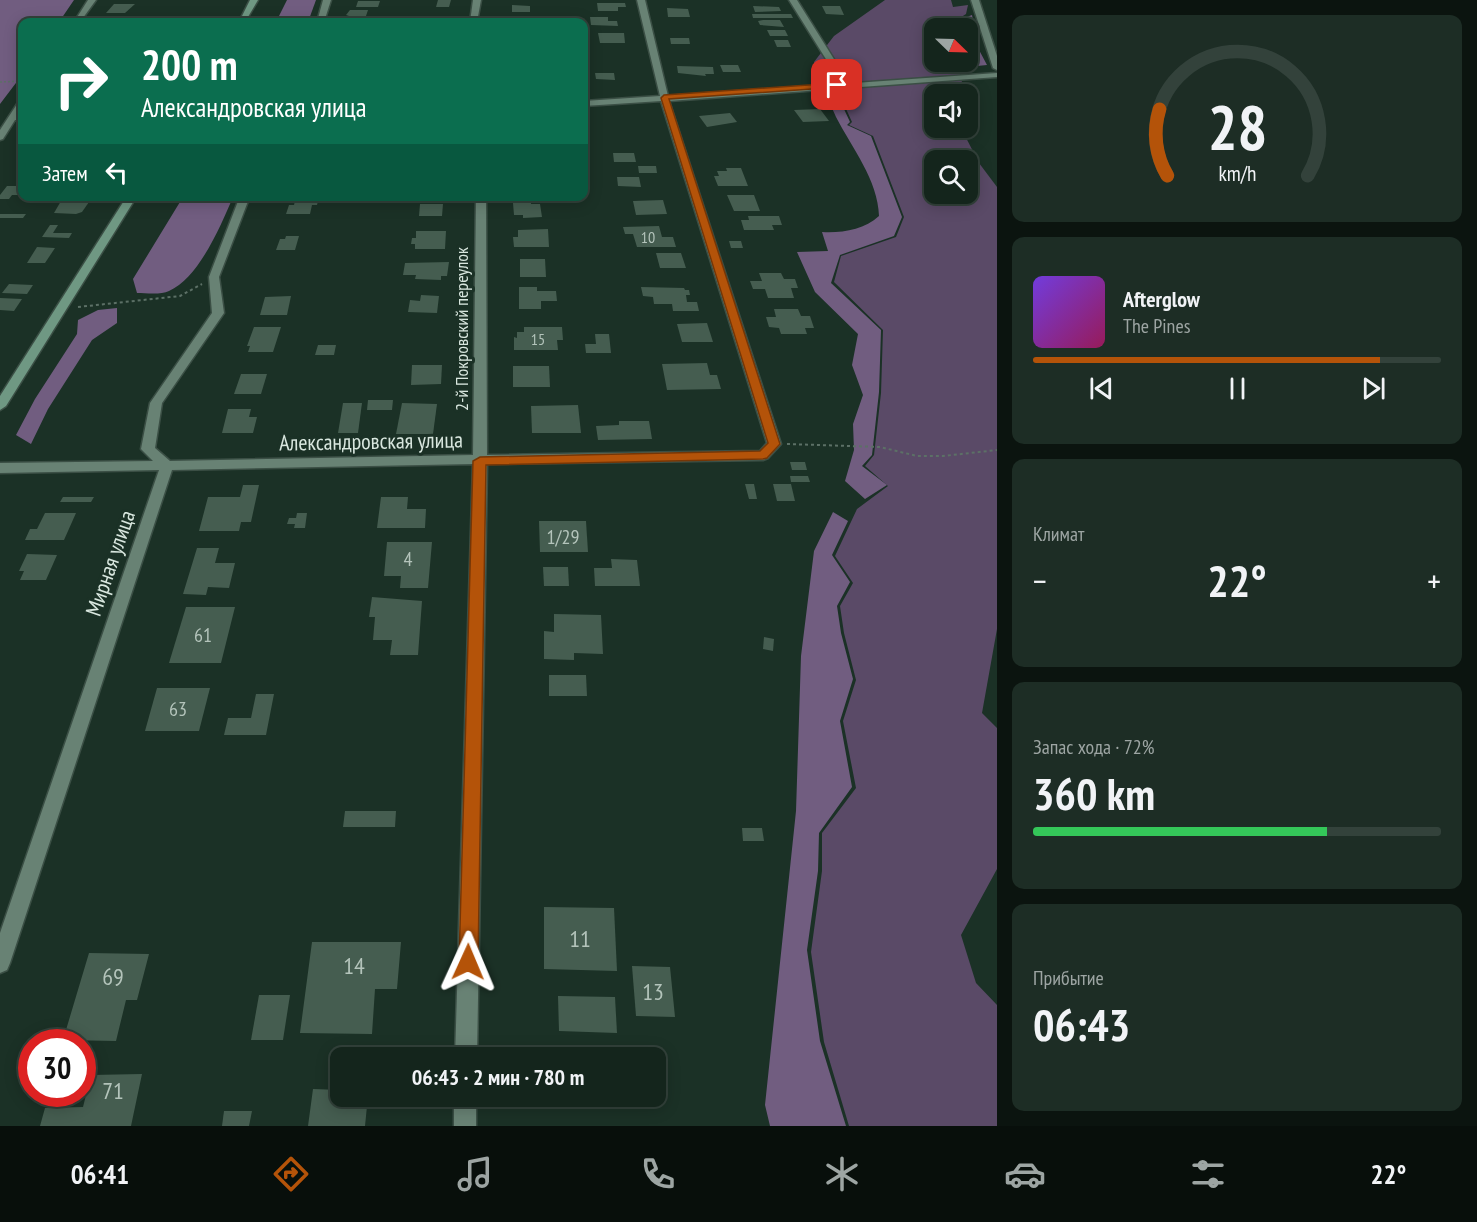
<!DOCTYPE html>
<html lang="ru">
<head>
<meta charset="utf-8">
<style>
  :root { --surface:#14251c; --page:#1d2d25; --text:#f1f3f6; --muted:#9da5a3; --line:#33423b; --accent:#b45309 }
  body { margin:0; font-family:"PT Sans Narrow",sans-serif; background:var(--page); color:var(--text); height:100vh; display:flex; flex-direction:column; font-size:22px; white-space:nowrap }
  * { box-sizing:border-box; margin:0 }
  p { font-size:20px; color:var(--muted) }
  .icon { flex:none; width:33px; height:33px; fill:none; stroke:currentColor; stroke-width:2; stroke-linecap:round; stroke-linejoin:round }
  .map { position:relative; flex:1; overflow:hidden }
  .panel { display:flex; flex-direction:column; gap:15px; padding:15px; background:#0b140f; width:480px }
  .panel>* { flex:none }
  .banner { position:absolute; left:18px; top:18px; width:570px; height:183px; border-radius:12px; box-shadow:0 3px 15px #0003,0 0 0 2px var(--line); background:#0b6e4f; color:#fff; overflow:hidden }
  .needle { width:39px; rotate:113deg }
  .tools { position:absolute; left:924px; top:18px; display:grid; gap:12px }
  .tools a { display:grid; place-items:center; width:54px; height:54px; border-radius:12px; background:var(--surface); box-shadow:0 3px 15px #0003,0 0 0 2px var(--line); font-size:30px }
  .speed { position:absolute; left:18px; top:1029px; display:flex; gap:12px; font-size:30px; font-weight:700; text-align:center }
  .speed>* { display:grid; place-content:center; width:78px; height:78px; border-radius:50%; background:var(--surface); box-shadow:0 3px 15px #0003,0 0 0 2px var(--line); line-height:1 }
  .speed .limit { border:9px solid #d22; background:#fff; color:#111 }
  .pin { position:absolute; display:grid; place-items:center; width:51px; height:51px; color:#fff; margin:-26px; border-radius:12px; box-shadow:0 3px 9px #0006 }
  .me { position:absolute; width:66px; margin:-33px; rotate:1deg; stroke-linejoin:round; filter:drop-shadow(0 0 4px #0008) }
  .turn { display:flex; align-items:center; gap:21px; height:126px; padding:0 24px; font-size:27px }
  .turn .icon { width:78px; height:78px; stroke-width:2.5 }
  .turn b { display:block; font-size:42px; line-height:51px }
  .then { display:flex; align-items:center; height:57px; padding:0 24px; background:#0003; gap:12px; font-size:22px }
  .big { font-size:45px; font-weight:700; line-height:1.1 }
  .panel .widget { flex:1; display:flex; flex-direction:column; justify-content:center; gap:9px; min-width:0; padding:0 21px; border-radius:12px; background:var(--page) }
  .panel .dial { align-items:center; gap:0 }
  .dial svg { height:156px; overflow:visible; fill:none; stroke:var(--line); stroke-width:7; stroke-linecap:round; text-anchor:middle }
  .dial text { fill:var(--text); stroke:none }
  .song { display:flex; align-items:center; gap:18px }
  .cover { width:72px; height:72px; border-radius:9px; background:linear-gradient(135deg,hsl(260 70% 55%),hsl(330 70% 35%)) }
  .played { height:6px; border-radius:3px; background:linear-gradient(90deg,var(--accent) 85%,var(--line) 85%) }
  .keys { display:flex; justify-content:space-around; direction:ltr }
  .heat { display:flex; justify-content:space-between; align-items:center; font-size:33px; direction:ltr }
  .charge { height:9px; border-radius:4px; background:linear-gradient(90deg,#34c759 72%,var(--line) 0) }
  .trip { position:absolute; left:330px; top:1047px; width:336px; height:60px; border-radius:12px; background:var(--surface); box-shadow:0 3px 15px #0003,0 0 0 2px var(--line); font-weight:700; line-height:60px; text-align:center }
  .tabs { display:flex; height:96px; justify-content:space-around; align-items:center; background:#080f0b; color:var(--muted) }
  .tabs .icon { width:42px; height:42px }
  .tabs .active { color:var(--accent) }
  .tabs b { font-size:27px; color:var(--text) }
  main { display:flex; flex:1; min-height:0 }
  .map>svg:first-child { display:block }
  .green { fill:#5a4a67; fill-rule:evenodd }
  .forest { fill:#715d80 }
  .building { fill:#455d50 }
  .lines { fill:none; stroke-linecap:round; stroke-linejoin:round }
  .lane-casing { stroke:#3b4f45; stroke-width:4 }
  .street-casing { stroke:#3b4f45; stroke-width:3 }
  .secondary-casing { stroke:#3b4f45; stroke-width:3 }
  .path-far1 { stroke:#5c7066; stroke-width:1.5; stroke-dasharray:2 2; stroke-linecap:butt }
  .path { stroke:#5c7066; stroke-width:2; stroke-dasharray:3 3; stroke-linecap:butt }
  .lane { fill:#688274; fill-rule:evenodd }
  .street { fill:#688274; fill-rule:evenodd }
  .secondary { fill:#6f9883; fill-rule:evenodd }
  .route { fill:#b45309; stroke:#753606; stroke-width:1.5 }
  .labels { text-anchor:middle; stroke-width:6; stroke-linejoin:round; paint-order:stroke }
  .far-number-label { font-size:16px; fill:#b4c4bb }
  .far-street-label { font-size:18px; fill:#d9e7df; stroke:#1b3126 }
  .number-label { font-size:20px; fill:#b4c4bb }
  .street-label { font-size:22px; fill:#d9e7df; stroke:#1b3126 }
  .near-number-label { font-size:24px; fill:#b4c4bb }
</style>
</head>
<body>
<main>
<div class="map">
<svg width="997" height="1126" viewBox="0 0 997 1126">
  <rect width="100%" height="100%" fill="#1b3126"/>
  <!-- green -->
  <path class="green" d="M885,0H951L953,7L968,5L966,14L955,21V28H934V62H958L964,93L963,94H934V128H961L979,163L997,187V629L982,713L997,728V869L961,935L976,983L997,1005V1126H849L824,1042L811,952L822,871V833L856,788L843,721L856,680L844,633L840,606L853,583L835,556L857,509L888,486L865,466L874,455L881,393L883,330L834,282L841,256L896,237L904,217L873,136L849,125L852,122L832,78L818,77L814,62L834,36ZM934,160H968V194H934Z"/>
  <!-- forest -->
  <g class="forest">
    <path d="M0,0H74L59,22H22V75L0,104Z"/>
    <path d="M287,0H316L308,22H276Z"/>
    <path d="M972,15L978,48L987,65L967,67L965,62H968V28H957L956,21Z"/>
    <path d="M819,78L830,79L850,122L847,125L871,136L902,217L894,236L840,255L831,283L881,330L879,392L872,455L862,466L887,485L865,499L845,481L854,450L853,424L863,395L852,365L858,334L815,292L797,252L828,251L822,232C842,233 864,230 879,216C878,180 852,148 836,117C830,104 825,91 819,78Z"/>
    <path d="M183,197H233C221,225 199,278 169,291C161,295 146,293 137,293L133,279Z"/>
    <path d="M117,308V323L92,340L48,409L31,444L16,435L35,399L77,334L78,320L98,310Z"/>
    <path d="M833,512L848,521L832,555L850,582L837,606L841,633L853,679L840,721L852,787L819,833L818,871L807,950L820,1041L846,1126H770L765,1105L796,811L801,656L814,551Z"/>
  </g>
  <!-- building -->
  <g class="building">
    <path d="M438,0H451L449,7H436Z"/>
    <path d="M358,1H380L378,7H356Z"/>
    <path d="M597,3H625L626,7H618V11H598Z"/>
    <path d="M114,4H135L125,13H106Z"/>
    <path d="M512,5L530,6V12H512Z"/>
    <path d="M753,6L779,7L781,11L755,12Z"/>
    <path d="M822,6H840L844,15L826,14Z"/>
    <path d="M667,8L688,9L690,17H668Z"/>
    <path d="M350,10H368L366,16H349L346,15Z"/>
    <path d="M752,14H791L793,18H753Z"/>
    <path d="M590,17H608V21H617L618,26L591,25Z"/>
    <path d="M763,20H780L784,27L760,25L758,21Z"/>
    <path d="M767,30H785L788,36H770Z"/>
    <path d="M598,33H624L625,43H600Z"/>
    <path d="M670,38H689L690,44H671Z"/>
    <path d="M774,40H788L791,47H777Z"/>
    <path d="M720,65H738L741,72H723Z"/>
    <path d="M677,66L713,67L714,74H705L706,76L678,73Z"/>
    <path d="M595,73H614L615,80L596,79Z"/>
    <path d="M820,109L829,121L803,122L794,110Z"/>
    <path d="M730,113L737,122L707,127L699,116Z"/>
    <path d="M613,153H634L636,162H614Z"/>
    <path d="M638,166H656L657,173H639Z"/>
    <path d="M726,168H741L748,186H718L714,176H719L717,171H727Z"/>
    <path d="M617,177H639L641,187L618,186Z"/>
    <path d="M7,186H22V192L20,195H12L9,199H0V195Z"/>
    <path d="M727,195H754L760,211H734Z"/>
    <path d="M515,199H531V204H540L542,217L523,218V215H514L513,203H516Z"/>
    <path d="M663,200L667,214L636,215L633,201Z"/>
    <path d="M61,201L89,202L82,212L76,214L54,213Z"/>
    <path d="M295,201H318L317,205H312L310,214H286L289,205H294Z"/>
    <path d="M420,204H443L442,216H419Z"/>
    <path d="M0,214H26L23,218H0Z"/>
    <path d="M748,216H779L782,225H772L774,230H744L741,220H749Z"/>
    <path d="M50,225H58L53,233H72L69,238L42,237Z"/>
    <path d="M659,226L662,237H673L676,247H637L633,234H625L623,227Z"/>
    <path d="M548,229L549,247H514L513,237H518V230Z"/>
    <path d="M416,231H446L445,249H415V244H411L412,238H416Z"/>
    <path d="M286,236H299L295,250H276L280,239H285Z"/>
    <path d="M729,241H741L743,248H731Z"/>
    <path d="M37,247L55,248L45,263H27Z"/>
    <path d="M656,253H681L686,268H660Z"/>
    <path d="M520,259H545L546,277H520Z"/>
    <path d="M449,262L447,276H441V280L415,279L416,275H403L405,263Z"/>
    <path d="M759,273H781L784,279H795L798,288H791L794,298H768L765,289H753L750,281H762Z"/>
    <path d="M9,284L33,285L27,294L2,293Z"/>
    <path d="M519,287H537V291H556L557,301H541V309H519Z"/>
    <path d="M641,287L684,288L685,290H689L690,295H686L687,302H697L699,311H673L672,304H654L653,297L643,296Z"/>
    <path d="M421,295L439,296L437,313L408,312L410,300L420,301Z"/>
    <path d="M291,296L287,315H260L265,297Z"/>
    <path d="M0,298L22,299L14,311L0,310Z"/>
    <path d="M774,309H798L801,316H810L814,328H805L807,334H781L779,328L769,327L766,317H776Z"/>
    <path d="M707,323L713,342H682L677,324Z"/>
    <path d="M254,327H281L273,352H248L250,346H247Z"/>
    <path d="M524,327H562L563,340H557L558,350H514V337L517,338V332H524Z"/>
    <path d="M595,334H609L611,353H586L585,344H596Z"/>
    <path d="M318,345H336L334,355H315Z"/>
    <path d="M707,363L710,375H717L721,389L667,390L662,364Z"/>
    <path d="M412,365H442L441,384L411,385Z"/>
    <path d="M513,366H549L550,387H513Z"/>
    <path d="M241,374H267L261,394H234Z"/>
    <path d="M368,400H393L392,410H367Z"/>
    <path d="M343,403H362L358,433H338Z"/>
    <path d="M402,403L437,404L433,434H396Z"/>
    <path d="M578,405L581,433H532L531,406Z"/>
    <path d="M228,409H251L249,417H257L253,433H222Z"/>
    <path d="M619,421H649L652,439L598,440L596,426L619,425Z"/>
    <path d="M790,462H805L807,470H792Z"/>
    <path d="M790,476H808L810,482H791Z"/>
    <path d="M745,484H754L757,499H749Z"/>
    <path d="M773,484H791L795,501H777Z"/>
    <path d="M243,485H259L251,522H241L239,531H199L208,497H240Z"/>
    <path d="M63,497H94L91,502H60Z"/>
    <path d="M381,497H408L407,509H426L425,528H377Z"/>
    <path d="M45,513H76L64,540H25L30,529H37Z"/>
    <path d="M297,513H307L305,528H294L295,524H287L289,518H296Z"/>
    <path d="M539,521H586L588,552H540Z"/>
    <path d="M387,542H432L428,588H400L401,576H384Z"/>
    <path d="M197,548H219L215,563H235L229,588L208,587L206,595L183,594Z"/>
    <path d="M27,554L57,555L46,580H20L24,571H19Z"/>
    <path d="M611,559L637,560L640,586H595L594,568H612Z"/>
    <path d="M543,567H568L569,586H544Z"/>
    <path d="M372,597L422,601L418,655H390L392,640H373L375,617H369Z"/>
    <path d="M186,607H235L221,663H169Z"/>
    <path d="M554,614L601,615L603,654L574,653V660L544,659V631L554,632Z"/>
    <path d="M764,637L774,639L773,651L763,649Z"/>
    <path d="M549,675H586L587,696H549Z"/>
    <path d="M157,688H210L199,731H145Z"/>
    <path d="M256,694H274L266,735H224L228,718H251Z"/>
    <path d="M345,811H396L395,827H343Z"/>
    <path d="M742,828H762L764,841H743Z"/>
    <path d="M544,907L614,908L617,971L544,969Z"/>
    <path d="M312,942H401L397,989H375L372,1034L300,1033Z"/>
    <path d="M89,953L149,954L137,1000H126L116,1041L63,1040Z"/>
    <path d="M632,966L670,967L675,1017L636,1016Z"/>
    <path d="M259,995H290L283,1040H251Z"/>
    <path d="M558,996L615,997L617,1033L559,1031Z"/>
    <path d="M142,1074L131,1126H40L45,1108L83,1107L91,1075Z"/>
    <path d="M313,1089L340,1090V1096H368L365,1126H308Z"/>
    <path d="M224,1111H252L249,1126H222Z"/>
  </g>
  <g class="lines">
    <!-- lane casing -->
    <g class="lane-casing">
      <path id="lane" d="M22,116V120H12L9,118L12,116Z"/>
    </g>
    <!-- street casing -->
    <g class="street-casing">
      <g id="street">
        <path d="M88,0H96L80,22H74Z"/>
        <path d="M323,0H331L324,22H317Z"/>
        <path d="M473,0H481L477,22H470Z"/>
        <path d="M637,0H645L668,96L997,73V77L669,101L781,444L768,458L763,460L487,464L477,1058H455L473,464L172,470L10,963L7,970L0,973V933L159,470L0,473V463L153,461L141,449L150,403L212,313L209,277L240,196H250L219,277L224,313L162,403L155,448L170,461L473,455L476,196H486L487,455L760,451L767,443L661,101L584,106V101L660,96Z"/>
        <path d="M789,0H797L842,72L840,78L820,84L816,82L833,75L834,72Z"/>
        <path d="M971,0H979L997,56V70L993,68Z"/>
        <path d="M19,101H22V109L3,139L0,140V130Z"/>
        <rect x="454" y="1096" width="22" height="30"/>
      </g>
    </g>
    <!-- secondary casing -->
    <g class="secondary-casing">
      <g id="secondary">
        <path d="M250,0H258L245,22H239Z"/>
        <path d="M127,196H137L6,406L0,410V396Z"/>
      </g>
    </g>
    <!-- path-far1 -->
    <path class="path-far1" d="M0,82L22,81"/>
    <!-- path -->
    <g class="path">
      <path d="M78,307L180,296L202,284"/>
      <path d="M787,444L880,447L917,456H943L997,450"/>
    </g>
    <!-- lane -->
    <use href="#lane" class="lane"/>
    <!-- street -->
    <use href="#street" class="street"/>
    <!-- secondary -->
    <use href="#secondary" class="secondary"/>
  </g>
  <!-- route -->
  <path class="route" d="M837,83L840,84V87L669,99L780,444L767,458L763,459L486,465L478,962L475,969L468,971L462,969L459,962L473,461L480,457L760,451L768,443L661,98L664,95Z"/>
  <g class="labels">
    <!-- far-number labels -->
    <g class="far-number-label">
      <text x="648" y="243">10</text>
      <text x="538" y="345">15</text>
    </g>
    <!-- far-street labels -->
    <g class="far-street-label">
      <text transform="translate(462 329) rotate(-90)" y="6">2-й Покровский переулок</text>
    </g>
    <!-- number labels -->
    <g class="number-label">
      <text x="563" y="544">1/29</text>
      <text x="408" y="566">4</text>
      <text x="203" y="642">61</text>
      <text x="178" y="716">63</text>
    </g>
    <!-- street labels -->
    <g class="street-label">
      <text transform="translate(371 441) rotate(-1)" y="8">Александровская улица</text>
      <text transform="translate(110 563) rotate(-71)" y="8">Мирная улица</text>
    </g>
    <!-- near-number labels -->
    <g class="near-number-label">
      <text x="580" y="947">11</text>
      <text x="354" y="974">14</text>
      <text x="113" y="985">69</text>
      <text x="653" y="1000">13</text>
      <text x="113" y="1099">71</text>
    </g>
  </g>
</svg>
<div class="tools">
<a><svg class="needle" viewBox="-14 -14 28 28"><path d="M0-13l5 13h-10z" fill="#e53935"/><path d="M0 13l5-13h-10z" fill="#9da5a3"/></svg></a>
<a><svg class="icon" aria-label="sound" viewBox="0 0 24 24"><path d="M4 9h4l5-4v14l-5-4H4zM17 9q2 3 0 6"/></svg></a>
<a><svg class="icon" aria-label="search" viewBox="0 0 24 24"><circle cx="10" cy="10" r="6"/><path d="M15 15l6 6"/></svg></a>
</div>
<div class="speed"><div class="limit">30</div></div>
<div class="pin" style="left:837px;top:85px;background:#d93025"><svg class="icon" aria-label="arrive" viewBox="0 0 24 24"><path d="M6 21V4h12l-3 4 3 4H6"/></svg></div>
<svg class="me" style="left:468px;top:962px" viewBox="-20 -20 40 40"><path d="M0-17L14 15 0 8-14 15z" fill="#b45309" stroke="#fff" stroke-width="4"/></svg>
<div class="trip">06:43 · 2 мин · 780 m</div>
<div class="banner">
<div class="turn"><svg class="icon" aria-label="right" viewBox="0 0 24 24"><path d="M7 20v-9h11M14 6l5 5-5 5"/></svg><div><b>200 m</b>Александровская улица</div></div>
<div class="then">Затем<svg class="icon" aria-label="left" viewBox="0 0 24 24"><path d="M17 20v-9H6M10 6l-5 5 5 5"/></svg></div>
</div>
</div>
<section class="panel">
<div class="widget dial"><svg viewBox="0 0 100 80">
<path d="M14 69A42 42 0 1 1 86 69"/>
<path d="M14 69A42 42 0 0 1 10 35" stroke="#b45309"/>
<text x="50" y="56" font-size="32" font-weight="700">28</text>
<text x="50" y="72" font-size="11">km/h</text>
</svg></div>
<div class="widget">
<div class="song"><i class="cover"></i><div><b>Afterglow</b><p>The Pines</p></div></div>
<div class="played"></div>
<div class="keys"><svg class="icon" aria-label="previous" viewBox="0 0 24 24"><path d="M18 5L8 12l10 7zM5 5v14"/></svg><svg class="icon" aria-label="pause" viewBox="0 0 24 24"><path d="M8 5v14M16 5v14"/></svg><svg class="icon" aria-label="next" viewBox="0 0 24 24"><path d="M6 5l10 7-10 7zM19 5v14"/></svg></div>
</div>
<div class="widget"><p>Климат</p>
<div class="heat"><a>−</a><b class="big">22°</b><a>+</a></div>
</div>
<div class="widget"><p>Запас хода · 72%</p><b class="big">360 km</b><div class="charge"></div></div>
<div class="widget"><p>Прибытие</p><b class="big">06:43</b></div>
</section>
</main>
<nav class="tabs">
<b>06:41</b>
<svg class="icon active" aria-label="directions" viewBox="0 0 24 24"><path d="M12 3l9 9-9 9-9-9zM9 14v-3h6M13 9l2 2-2 2"/></svg>
<svg class="icon" aria-label="music" viewBox="0 0 24 24"><path d="M9 18V5l10-2v13"/><circle cx="6" cy="18" r="3"/><circle cx="16" cy="16" r="3"/></svg>
<svg class="icon" aria-label="phone" viewBox="0 0 24 24"><path d="M5 4h4l2 5-3 2q2 4 5 5l2-3 5 2v4C11 20 4 13 5 4z"/></svg>
<svg class="icon" aria-label="climate" viewBox="0 0 24 24"><path d="M12 3v18M4 7l16 10M4 17L20 7"/></svg>
<svg class="icon" aria-label="car" viewBox="0 0 24 24"><path d="M5 17H2v-5l4-1 3-4h7l3 4 3 1v5h-3M9 17h6M6 11h13"/><circle cx="7" cy="17" r="2"/><circle cx="17" cy="17" r="2"/></svg>
<svg class="icon" aria-label="filters" viewBox="0 0 24 24"><path d="M4 7h16M4 17h16"/><circle cx="9" cy="7" r="2"/><circle cx="15" cy="17" r="2"/></svg>
<b>22°</b>
</nav>
</body>
</html>
